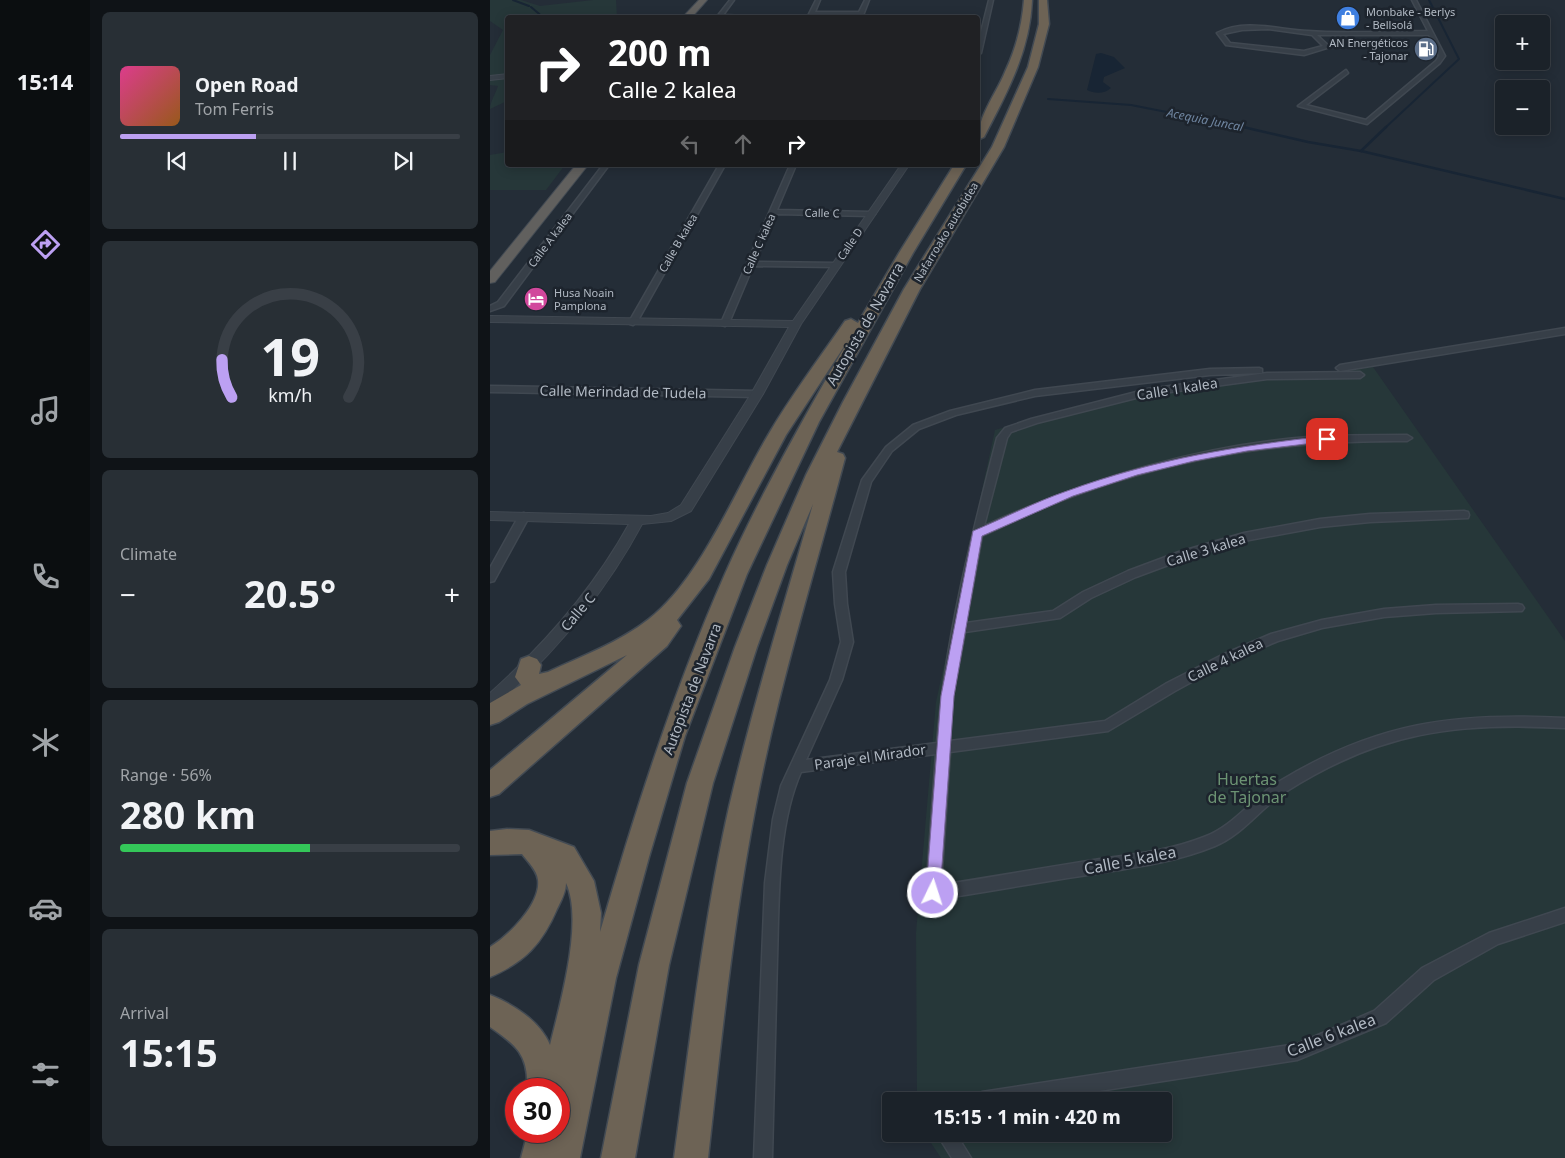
<!DOCTYPE html>
<html lang="en">
<head>
<meta charset="utf-8">
<style>
  :root { --surface:#1b2229; --page:#282f35; --text:#f1f3f6; --muted:#a0a4a8; --line:#393f46; --accent:#bca0f2 }
  body { margin:0; font-family:"Noto Sans",sans-serif; background:var(--page); color:var(--text); height:100vh; display:flex; flex-direction:column; font-size:19px; white-space:nowrap }
  * { box-sizing:border-box; margin:0 }
  p { font-size:16px; color:var(--muted) }
  .icon { flex:none; width:28px; height:28px; fill:none; stroke:currentColor; stroke-width:2; stroke-linecap:round; stroke-linejoin:round }
  .map { position:relative; flex:1; overflow:hidden }
  .panel { display:flex; flex-direction:column; gap:12px; padding:12px; background:#0f1317; width:400px }
  .panel>* { flex:none }
  .top-card { position:absolute; left:15px; top:15px; width:475px; height:152px; border-radius:5px; box-shadow:0 2px 12px #0003,0 0 0 1px var(--line); background:#202124; color:#fff; overflow:hidden }
  .tools { position:absolute; left:1005px; top:15px; display:grid; gap:10px }
  .tools a { display:grid; place-items:center; width:55px; height:55px; border-radius:5px; background:var(--surface); box-shadow:0 2px 12px #0003,0 0 0 1px var(--line); font-size:25px }
  .speed { position:absolute; left:15px; top:1078px; display:flex; gap:10px; font-size:25px; font-weight:700; text-align:center }
  .speed>* { display:grid; place-content:center; width:65px; height:65px; border-radius:50%; background:var(--surface); box-shadow:0 2px 12px #0003,0 0 0 1px var(--line); line-height:1 }
  .speed .limit { border:8px solid #d22; background:#fff; color:#111 }
  .pin { position:absolute; display:grid; place-items:center; width:42px; height:42px; color:#fff; margin:-21px; border-radius:10px; box-shadow:0 2px 8px #0006 }
  .me { position:absolute; width:55px; margin:-28px; rotate:4deg; stroke-linejoin:round; filter:drop-shadow(0 0 4px #0008) }
  .turn { display:flex; align-items:center; gap:18px; height:105px; padding:0 20px; font-size:22px }
  .turn .icon { width:65px; height:65px; stroke-width:2.5 }
  .turn b { display:block; font-size:35px; line-height:42px }
  .lanes { display:flex; align-items:center; height:48px; padding:0 20px; background:#0003; justify-content:center; gap:25px; direction:ltr }
  .lanes .off { opacity:.35 }
  .big { font-size:38px; font-weight:700; line-height:1.1 }
  .panel .tile { flex:1; display:flex; flex-direction:column; justify-content:center; gap:8px; min-width:0; padding:0 18px; border-radius:8px; background:var(--page) }
  .panel .dial { align-items:center; gap:0 }
  .dial svg { height:130px; overflow:visible; fill:none; stroke:var(--line); stroke-width:7; stroke-linecap:round; text-anchor:middle }
  .dial text { fill:var(--text); stroke:none }
  .song { display:flex; align-items:center; gap:15px }
  .cover { width:60px; height:60px; border-radius:8px; background:linear-gradient(135deg,hsl(330 70% 55%),hsl(30 70% 35%)) }
  .played { height:5px; border-radius:2px; background:linear-gradient(90deg,var(--accent) 40%,var(--line) 40%) }
  .keys { display:flex; justify-content:space-around; direction:ltr }
  .heat { display:flex; justify-content:space-between; align-items:center; font-size:28px; direction:ltr }
  .charge { height:8px; border-radius:4px; background:linear-gradient(90deg,#34c759 56%,var(--line) 0) }
  .trip { position:absolute; left:392px; top:1092px; width:290px; height:50px; border-radius:5px; background:var(--surface); box-shadow:0 2px 12px #0003,0 0 0 1px var(--line); font-weight:700; line-height:50px; text-align:center }
  main { display:flex; flex:1; min-height:0 }
  .tab-bar { display:flex; flex-direction:column; width:90px; justify-content:space-around; align-items:center; background:#0b0e10; color:var(--muted) }
  .tab-bar .icon { width:35px; height:35px }
  .tab-bar .selected { color:var(--accent) }
  .tab-bar b { font-size:22px; color:var(--text) }
  .map>svg:first-child { display:block }
  .green { fill:#263739 }
  .water { fill:#182534 }
  .lines { fill:none; stroke-linecap:round; stroke-linejoin:round }
  .stream-far1 { stroke:#182534; stroke-width:2 }
  .stream { stroke:#182534; stroke-width:2.5 }
  .minor-casing { stroke:#404851; stroke-width:3 }
  .tertiary-casing { stroke:#404851; stroke-width:2 }
  .trunk-casing { stroke:#424a53; stroke-width:2 }
  .motorway-casing { stroke:#424a53; stroke-width:3 }
  .minor { fill:#373f48; fill-rule:evenodd }
  .tertiary { fill:#373f48; fill-rule:evenodd }
  .trunk { fill:#61605e; fill-rule:evenodd }
  .motorway { fill:#6d6355; fill-rule:evenodd }
  .route { fill:#bca0f2; stroke:#7a689d }
  .labels { text-anchor:middle; stroke-width:5; stroke-linejoin:round; paint-order:stroke }
  .far-poi-label { font-size:11px; fill:#b2bac4; stroke:#1d242d; text-anchor:start }
  .far-street-label { font-size:11px; fill:#b2bac4; stroke:#1d242d }
  .far-water-label { font-size:12px; font-style:italic; fill:#6f85a0; stroke:#1d242d }
  .street-label { font-size:14px; fill:#b2bac4; stroke:#1d242d }
  .near-park-label { font-size:16px; fill:#6c9373; stroke:#1d242d }
  .near-street-label { font-size:16px; fill:#b2bac4; stroke:#1d242d }
</style>
</head>
<body>
<main>
<nav class="tab-bar">
<b>15:14</b>
<svg class="icon selected" aria-label="directions" viewBox="0 0 24 24"><path d="M12 3l9 9-9 9-9-9zM9 14v-3h6M13 9l2 2-2 2"/></svg>
<svg class="icon" aria-label="music" viewBox="0 0 24 24"><path d="M9 18V5l10-2v13"/><circle cx="6" cy="18" r="3"/><circle cx="16" cy="16" r="3"/></svg>
<svg class="icon" aria-label="phone" viewBox="0 0 24 24"><path d="M5 4h4l2 5-3 2q2 4 5 5l2-3 5 2v4C11 20 4 13 5 4z"/></svg>
<svg class="icon" aria-label="climate" viewBox="0 0 24 24"><path d="M12 3v18M4 7l16 10M4 17L20 7"/></svg>
<svg class="icon" aria-label="car" viewBox="0 0 24 24"><path d="M5 17H2v-5l4-1 3-4h7l3 4 3 1v5h-3M9 17h6M6 11h13"/><circle cx="7" cy="17" r="2"/><circle cx="17" cy="17" r="2"/></svg>
<svg class="icon" aria-label="filters" viewBox="0 0 24 24"><path d="M4 7h16M4 17h16"/><circle cx="9" cy="7" r="2"/><circle cx="15" cy="17" r="2"/></svg>
</nav>
<section class="panel">
<div class="tile">
<div class="song"><i class="cover"></i><div><b>Open Road</b><p>Tom Ferris</p></div></div>
<div class="played"></div>
<div class="keys"><svg class="icon" aria-label="previous" viewBox="0 0 24 24"><path d="M18 5L8 12l10 7zM5 5v14"/></svg><svg class="icon" aria-label="pause" viewBox="0 0 24 24"><path d="M8 5v14M16 5v14"/></svg><svg class="icon" aria-label="next" viewBox="0 0 24 24"><path d="M6 5l10 7-10 7zM19 5v14"/></svg></div>
</div>
<div class="tile dial"><svg viewBox="0 0 100 80">
<path d="M14 69A42 42 0 1 1 86 69"/>
<path d="M14 69A42 42 0 0 1 8 46" stroke="#bca0f2"/>
<text x="50" y="56" font-size="32" font-weight="700">19</text>
<text x="50" y="72" font-size="11">km/h</text>
</svg></div>
<div class="tile"><p>Climate</p>
<div class="heat"><a>−</a><b class="big">20.5°</b><a>+</a></div>
</div>
<div class="tile"><p>Range · 56%</p><b class="big">280 km</b><div class="charge"></div></div>
<div class="tile"><p>Arrival</p><b class="big">15:15</b></div>
</section>
<div class="map">
<svg width="1075" height="1158" viewBox="0 0 1075 1158">
  <rect width="100%" height="100%" fill="#242d37"/>
  <!-- green -->
  <g class="green">
    <path d="M0,0H31L50,6L103,0H126L127,17L18,18L17,101L0,109C0,102 6,93 8,86L0,85V55L13,30L0,21Z"/>
    <path d="M17,152L18,165H75L56,190H0V155Z"/>
    <path d="M883,367L1075,641V1158H451L435,1134H674V1101H427L426,933L446,702L505,430C566,412 627,394 690,384C754,373 819,376 883,367Z"/>
  </g>
  <!-- water -->
  <path class="water" d="M611,53L624,57L635,68L614,77L613,82L621,88C614,94 605,94 597,90L606,54Z"/>
  <g class="lines">
    <!-- stream-far1 -->
    <g class="stream-far1">
      <path d="M23,0L39,6"/>
      <path d="M41,7L54,18"/>
      <path d="M558,99L641,105L758,128"/>
      <path d="M895,128L969,59L939,0"/>
    </g>
    <!-- stream -->
    <g class="stream">
      <path d="M753,127L818,142L871,151L1075,199"/>
      <path d="M871,151L896,127"/>
    </g>
    <!-- minor casing -->
    <g class="minor-casing">
      <g id="minor">
        <path d="M240,0H244L233,15L307,18H226Z"/>
        <path d="M326,0H330L325,12H369L375,0H379L372,18H367L368,14H323L322,18H317Z"/>
        <path d="M499,0H503L491,53L488,55V44Z"/>
        <path d="M922,0H926L955,56L950,63L877,124L808,106L856,70L858,73L816,105L876,120L946,61L949,56L939,35H827L840,47L814,55L736,45L727,33C756,18 789,30 818,31C858,34 898,31 938,31ZM778,29L822,35L833,46L814,51L740,43L733,34L752,30Z"/>
        <path d="M113,165H119L14,306L0,311V306L8,302Z"/>
        <path d="M229,165H235L147,322L143,325L140,324L139,322Z"/>
        <path d="M300,165H306L287,210L381,212L385,214L381,216L285,214L265,262L346,263L350,265L346,267L263,266L239,323L235,326L232,325L231,323Z"/>
        <path d="M1075,328V334L850,371L846,368L850,365Z"/>
        <path d="M769,368L772,369V373L720,375L545,396L466,415L429,429L402,451L381,482L355,572L357,604L363,642L352,680L316,760L447,743C455,640 481,538 507,438L515,428L541,419L658,389L777,373L870,372L874,375L870,378L777,379L658,395L547,423L521,432L517,438L494,526C598,479 704,446 818,437C851,435 884,435 917,435L922,438L917,441C799,440 697,455 586,495C554,506 523,522 492,536L476,623L563,611L593,592L638,571L689,552L754,533L830,519L880,514L974,511L978,512L979,515L978,518L880,522L830,527L754,541L697,558L646,577L601,598L570,618L475,632L463,696L460,741L615,721L677,683L732,655L781,634L832,620L894,609L946,605L1028,604L1032,605L1034,608L1032,611L946,613L894,617L832,628L788,641L740,661L685,691L618,731L460,752L451,885C502,877 553,868 604,860C641,855 679,851 714,837C744,826 763,797 790,781C886,723 964,712 1075,718V728C966,722 890,732 797,791C771,807 754,834 725,846C686,862 645,867 604,874C550,882 497,892 443,900L438,898L436,893L446,754L311,772C287,826 289,901 287,960C285,1026 284,1092 282,1158H264L275,883L283,819L291,786L340,680L351,642L345,604L343,572L372,480L396,447L423,425L460,411L545,390L720,369Z"/>
        <path d="M0,386L267,391L272,394L267,397L0,392Z"/>
        <path d="M34,513L39,517L4,581L0,582V568L30,514Z"/>
        <path d="M1075,908V922L1008,944L944,980L896,1023L807,1060L545,1101H483L486,1095L492,1092L807,1044L884,1011L932,968L999,933Z"/>
        <path d="M447,1134H466L481,1158H462Z"/>
      </g>
    </g>
    <!-- tertiary casing -->
    <g class="tertiary-casing">
      <g id="tertiary">
        <path d="M18,74V78L0,80V76Z"/>
        <path d="M411,165H419L311,324L273,394L201,511L181,521L152,524C114,595 65,653 5,706L0,708V693C56,643 103,589 139,524L0,520V512L161,516L178,513L191,505L261,394L299,327L0,322V316L303,321Z"/>
      </g>
    </g>
    <!-- trunk casing -->
    <g class="trunk-casing">
      <g id="trunk">
        <path d="M209,0H217L201,18H192Z"/>
        <path d="M86,165H98L5,282L0,283V271Z"/>
      </g>
    </g>
    <!-- motorway casing -->
    <g class="motorway-casing">
      <g id="motorway">
        <path d="M534,0H542C540,51 517,93 494,137L488,140C488,116 506,94 515,72C526,49 532,25 534,0Z"/>
        <path d="M549,0H557L559,24L548,67L514,147L430,289L347,452L353,454L355,458C324,575 287,691 265,810C243,925 231,1041 218,1158H184C200,1041 213,923 239,807C263,705 294,605 323,504L297,565L267,647L223,783L179,965L145,1158H111L149,965L197,783L245,647L277,565L316,475L353,402L414,289L502,147L538,67L549,24Z"/>
        <path d="M464,165H476L423,253L329,422L257,574L195,736L159,857L126,978L90,1158H31L38,1131H69V1089H37C39,1055 26,1045 0,1027V995C23,1004 50,1021 60,1045C70,1004 94,921 76,883C76,892 71,901 67,909C52,944 35,962 0,977V947C18,936 51,904 48,880C47,870 38,862 32,854L0,855V831L17,829L39,830L84,847L104,881L111,913L110,932C145,811 184,690 235,574C271,493 315,416 359,339L296,435L219,579L187,620L191,626L177,646L9,794L0,797V770L137,655L37,704L9,722L0,725V703L31,685L25,677L31,659L39,656L47,659L51,665L49,674L58,672C92,656 130,642 159,619C210,579 244,493 277,437C300,397 329,359 355,321L361,319L368,323L409,253Z"/>
      </g>
    </g>
    <!-- minor -->
    <use href="#minor" class="minor"/>
    <!-- tertiary -->
    <use href="#tertiary" class="tertiary"/>
    <!-- trunk -->
    <use href="#trunk" class="trunk"/>
    <!-- motorway -->
    <use href="#motorway" class="motorway"/>
  </g>
  <!-- route -->
  <path class="route" d="M837,436L841,437V441L757,451L704,461L647,475L583,496L492,536L464,696L450,893L448,898L443,900L438,898L436,893L451,696L483,531C514,518 545,502 577,491C665,459 746,446 837,436Z"/>
  <!-- icons -->
  <defs>
    <g id="shop-disc" transform="scale(1.25)"><circle r="9.5" fill="#3f7fe0" stroke="#1d242d"/><path d="M-5-2.5h2.3a2.7 3.5 0 0 1 5.4 0H5L5.5 6h-11ZM-1.5-2.5h3a1.5 2.3 0 0 0-3 0Z" fill="#fff"/></g>
    <g id="fuel-disc" transform="scale(1.25)"><circle r="9.5" fill="#5c6f8a" stroke="#1d242d"/><path d="M-5.5-6h7V0h2V4h1.3V-2.5L3-4.5l.8-.8L6-3V5H2.5V1h-1V6h-7ZM-4.2-4.7v3.2H.2V-4.7Z" fill="#fff"/></g>
    <g id="hotel-disc" transform="scale(1.25)"><circle r="9.5" fill="#d1479c" stroke="#1d242d"/><path d="M-6-4.5h1.5V1H6V5H4.5V3h-9V5H-6ZM-4 0a1.8 1.8 0 1 1 3.6 0ZM.5 0V-2.5h3Q6-2.5 6 0Z" fill="#fff"/></g>
  </defs>
  <g fill-rule="evenodd">
    <use href="#shop-disc" x="858" y="18"/>
    <use href="#fuel-disc" x="936" y="49"/>
    <use href="#hotel-disc" x="46" y="299"/>
  </g>
  <g class="labels">
    <!-- far-poi labels -->
    <g class="far-poi-label">
      <text x="876" y="16">Monbake - Berlys<tspan x="876" dy="13">- Bellsolá</tspan></text>
      <text x="918" y="47" text-anchor="end">AN Energéticos<tspan x="918" dy="13">- Tajonar</tspan></text>
      <text x="64" y="297">Husa Noain<tspan x="64" dy="13">Pamplona</tspan></text>
    </g>
    <!-- far-street labels -->
    <g class="far-street-label">
      <text transform="translate(332 213) rotate(1)" y="4">Calle C</text>
      <text transform="translate(456 232) rotate(-59)" y="4">Nafarroako autobidea</text>
      <text transform="translate(60 240) rotate(-53)" y="4">Calle A kalea</text>
      <text transform="translate(188 243) rotate(-60)" y="4">Calle B kalea</text>
      <text transform="translate(269 244) rotate(-66)" y="4">Calle C kalea</text>
      <text transform="translate(360 244) rotate(-56)" y="4">Calle D</text>
    </g>
    <!-- far-water labels -->
    <g class="far-water-label">
      <text transform="translate(715 120) rotate(11)" y="4">Acequia Juncal</text>
    </g>
    <!-- street labels -->
    <g class="street-label">
      <text transform="translate(375 324) rotate(-60)" y="5">Autopista de Navarra</text>
      <text transform="translate(687 389) rotate(-9)" y="5">Calle 1 kalea</text>
      <text transform="translate(133 392) rotate(1)" y="5">Calle Merindad de Tudela</text>
      <text transform="translate(716 550) rotate(-17)" y="5">Calle 3 kalea</text>
      <text transform="translate(88 612) rotate(-50)" y="5">Calle C</text>
      <text transform="translate(735 660) rotate(-26)" y="5">Calle 4 kalea</text>
      <text transform="translate(202 689) rotate(-69)" y="5">Autopista de Navarra</text>
      <text transform="translate(380 757) rotate(-8)" y="5">Paraje el Mirador</text>
    </g>
    <!-- near-park labels -->
    <g class="near-park-label">
      <text x="757" y="785">Huertas<tspan x="757" dy="18">de Tajonar</tspan></text>
    </g>
    <!-- near-street labels -->
    <g class="near-street-label">
      <text transform="translate(640 860) rotate(-11)" y="6">Calle 5 kalea</text>
      <text transform="translate(841 1035) rotate(-21)" y="6">Calle 6 kalea</text>
    </g>
  </g>
</svg>
<div class="tools">
<a>+</a>
<a>−</a>
</div>
<div class="speed"><div class="limit">30</div></div>
<div class="pin" style="left:837px;top:439px;background:#d93025"><svg class="icon" aria-label="arrive" viewBox="0 0 24 24"><path d="M6 21V4h12l-3 4 3 4H6"/></svg></div>
<svg class="me" style="left:443px;top:893px" viewBox="-20 -20 40 40"><circle r="17" fill="#bca0f2" stroke="#fff" stroke-width="3"/><path d="M0-11L8 9 0 5-8 9z" fill="#fff"/></svg>
<div class="trip">15:15 · 1 min · 420 m</div>
<div class="top-card">
<div class="turn"><svg class="icon" aria-label="right" viewBox="0 0 24 24"><path d="M7 20v-9h11M14 6l5 5-5 5"/></svg><div><b>200 m</b>Calle 2 kalea</div></div>
<div class="lanes"><svg class="icon off" aria-label="left" viewBox="0 0 24 24"><path d="M17 20v-9H6M10 6l-5 5 5 5"/></svg><svg class="icon off" aria-label="ahead" viewBox="0 0 24 24"><path d="M12 20V5M6 11l6-6 6 6"/></svg><svg class="icon" aria-label="right" viewBox="0 0 24 24"><path d="M7 20v-9h11M14 6l5 5-5 5"/></svg></div>
</div>
</div>
</main>
</body>
</html>
